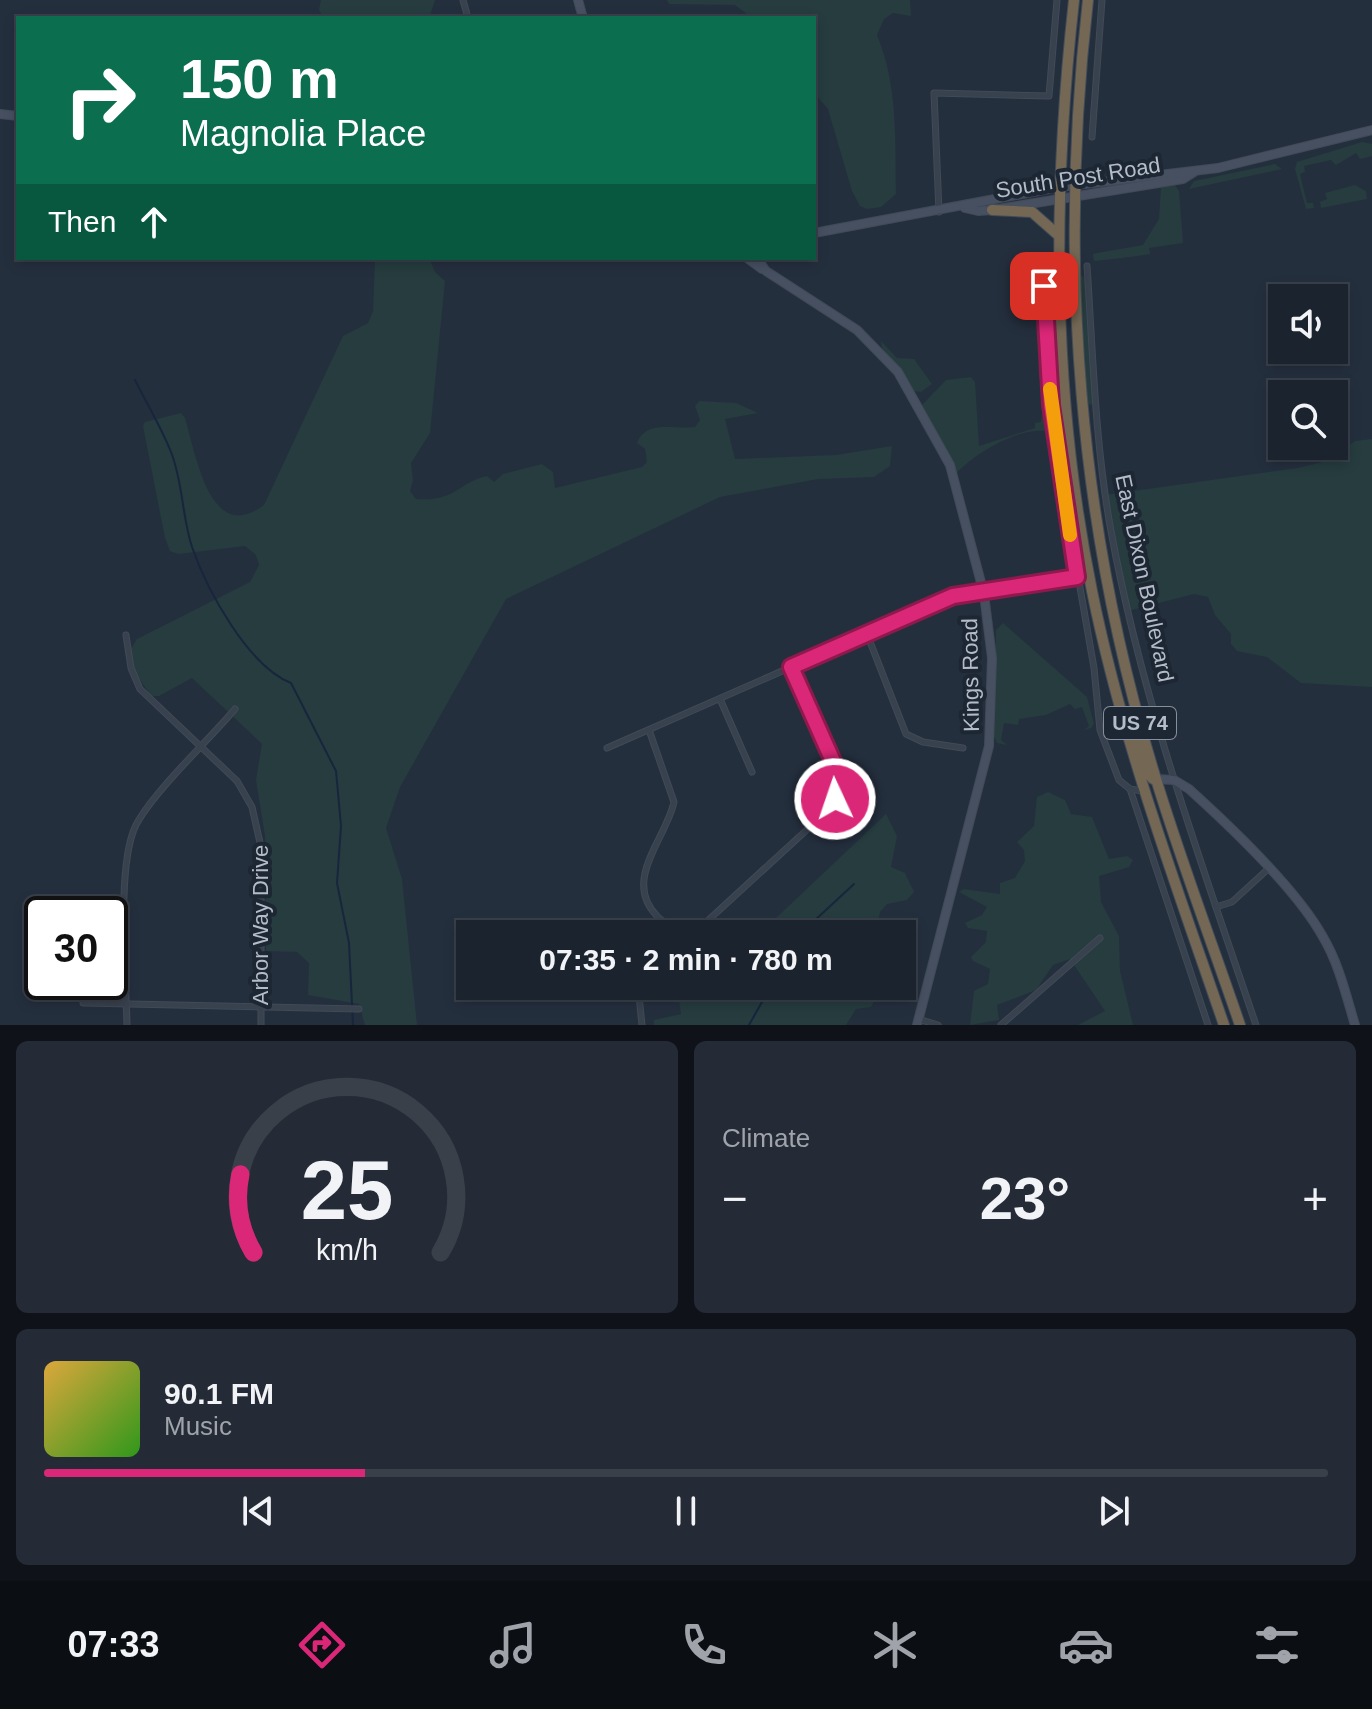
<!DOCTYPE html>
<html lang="en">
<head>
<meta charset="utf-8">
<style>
  :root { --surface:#1b232e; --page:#242b36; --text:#f1f3f6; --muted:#a0a4aa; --line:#39404a; --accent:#db2777 }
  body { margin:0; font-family:Arial,sans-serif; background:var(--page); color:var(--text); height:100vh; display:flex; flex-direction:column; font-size:30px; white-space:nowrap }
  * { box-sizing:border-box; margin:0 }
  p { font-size:26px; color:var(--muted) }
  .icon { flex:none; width:44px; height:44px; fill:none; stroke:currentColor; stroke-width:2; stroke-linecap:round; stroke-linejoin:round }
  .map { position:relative; height:1025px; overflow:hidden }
  .details { display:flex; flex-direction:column; gap:16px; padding:16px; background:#0f1319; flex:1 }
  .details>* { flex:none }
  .guide { position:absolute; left:16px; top:16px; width:800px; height:244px; border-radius:0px; box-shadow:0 4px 12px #0003,0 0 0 2px var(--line); background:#0b6e4f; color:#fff; overflow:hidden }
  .controls { position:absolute; left:1268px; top:284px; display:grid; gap:16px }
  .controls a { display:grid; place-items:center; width:80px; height:80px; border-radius:0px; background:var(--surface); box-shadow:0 4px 12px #0003,0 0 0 2px var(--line); font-size:40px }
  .speed { position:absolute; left:24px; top:896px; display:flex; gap:16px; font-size:40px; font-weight:700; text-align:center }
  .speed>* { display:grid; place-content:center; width:104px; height:104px; border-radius:50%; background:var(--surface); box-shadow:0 4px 12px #0003,0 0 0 2px var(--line); line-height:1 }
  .speed .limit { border:4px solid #111; border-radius:12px; background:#fff; color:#111 }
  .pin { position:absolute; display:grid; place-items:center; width:68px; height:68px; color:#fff; margin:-34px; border-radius:16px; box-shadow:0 4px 12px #0006 }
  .me { position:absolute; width:88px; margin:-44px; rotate:357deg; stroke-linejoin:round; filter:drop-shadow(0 0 6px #0008) }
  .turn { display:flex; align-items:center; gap:28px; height:168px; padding:0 32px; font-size:36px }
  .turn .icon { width:104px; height:104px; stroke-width:2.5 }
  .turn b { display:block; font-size:56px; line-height:68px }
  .then { display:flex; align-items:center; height:76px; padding:0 32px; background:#0003; gap:16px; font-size:30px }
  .big { font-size:60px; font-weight:800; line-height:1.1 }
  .details .widget { flex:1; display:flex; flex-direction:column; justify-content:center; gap:12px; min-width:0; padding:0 28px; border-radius:12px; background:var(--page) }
  .details .dial { align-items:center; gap:0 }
  .dial svg { height:208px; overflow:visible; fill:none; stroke:var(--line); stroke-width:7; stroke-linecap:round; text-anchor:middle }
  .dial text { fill:var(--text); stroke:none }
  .song { display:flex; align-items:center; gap:24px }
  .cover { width:96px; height:96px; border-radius:12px; background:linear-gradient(135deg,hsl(40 70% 55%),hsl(110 70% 35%)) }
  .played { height:8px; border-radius:4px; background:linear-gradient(90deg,var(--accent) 25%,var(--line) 25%) }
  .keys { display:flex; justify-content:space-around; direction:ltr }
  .heat { display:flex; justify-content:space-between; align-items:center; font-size:44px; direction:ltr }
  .details .tiles { flex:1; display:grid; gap:16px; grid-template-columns:1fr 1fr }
  .widget:last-child { grid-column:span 2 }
  .trip { position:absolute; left:456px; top:920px; width:460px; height:80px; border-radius:0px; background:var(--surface); box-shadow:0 4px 12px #0003,0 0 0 2px var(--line); font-weight:800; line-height:80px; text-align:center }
  .tab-bar { display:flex; height:128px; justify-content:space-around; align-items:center; background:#0b0e12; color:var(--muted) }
  .tab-bar .icon { width:56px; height:56px }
  .tab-bar .current { color:var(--accent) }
  .tab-bar b { font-size:36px; color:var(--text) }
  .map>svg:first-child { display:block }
  .green { fill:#263c3f }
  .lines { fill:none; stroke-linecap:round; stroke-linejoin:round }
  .stream { stroke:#17263c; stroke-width:2 }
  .street-casing { stroke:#414a57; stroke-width:7 }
  .secondary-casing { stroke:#414a57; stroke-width:10 }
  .highway-casing { stroke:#434c59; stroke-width:12 }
  .street { stroke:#38414e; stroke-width:5 }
  .secondary { stroke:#465061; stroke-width:8 }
  .highway { stroke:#746855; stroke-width:10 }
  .route-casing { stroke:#8e194d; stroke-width:20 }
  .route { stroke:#db2777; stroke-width:14 }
  .slow { stroke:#f59e0b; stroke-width:14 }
  .labels { text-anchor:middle; stroke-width:8; stroke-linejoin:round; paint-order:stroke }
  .shield { fill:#1d2633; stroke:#878f9c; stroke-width:2 }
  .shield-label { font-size:20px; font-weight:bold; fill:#b4bcc9 }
  .street-label { font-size:22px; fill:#b4bcc9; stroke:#1d2633 }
</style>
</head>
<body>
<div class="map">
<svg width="1372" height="1025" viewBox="0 0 1372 1025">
  <rect width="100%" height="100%" fill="#242f3e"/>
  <!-- green -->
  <g class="green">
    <path d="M321,0H435L429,18H324L319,10Z"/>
    <path d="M667,0H910L911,16L893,13L884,19L877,35C898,85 895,139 896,194L881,207L867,209L860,206L852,191L828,109L814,93V18H752L735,5L669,4Z"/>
    <path d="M1362,142L1372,144V156L1360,159L1356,153L1336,165L1331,160L1304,166L1305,172L1300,174L1307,203H1313L1314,208L1306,209L1295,169L1297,162Z"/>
    <path d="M1275,164L1282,169L1189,189L1194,181Z"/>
    <path d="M1174,184L1179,191L1183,243L1149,248L1150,254C1147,255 1098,261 1094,261L1093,254L1097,253L1143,245L1159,219L1161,187Z"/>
    <path d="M1355,185L1366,191L1367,199L1321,208L1320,202L1327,199L1325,193Z"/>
    <path d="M375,258H429L435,272L445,281L430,433L411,463L413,480L410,491L416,499C456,502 457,483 487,476L494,482L503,474L542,464L553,472L555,488L642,467L647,462L645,449L637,443C646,419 675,430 695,427L700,420L695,406L699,401L736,403L758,413L725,419L735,459L836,455L892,446L890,466L874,477L818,479L720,497L506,599L400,787L386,828L402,879L417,1025H365L359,1004L308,995L309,963L297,952L266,951L265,836L256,780L262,744L192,678L159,696H151L134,671L131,649L137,639L250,582L259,565L256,555L245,546L178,554L170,551L165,538L143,426L145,422L181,413L185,418C196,455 210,546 264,505L343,336L368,323L373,311Z"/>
    <path d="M1081,274L1086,280L1094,401L1091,405L1087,403L1078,302Z"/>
    <path d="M1040,307L1047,383L1039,386L1042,383L1039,379L1037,310Z"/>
    <path d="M881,341L897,358L914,359L932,384L921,392L914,391L882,348Z"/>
    <path d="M971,377L975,382L979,446L1035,428V423L1041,422L1043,399L1040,395L1047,397L1051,431C1017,427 979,451 956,473L922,405L946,380Z"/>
    <path d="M1372,439V687L1301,683L1267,657L1237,651L1231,644V634L1215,615L1208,597L1194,594L1128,611L1105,495L1297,468L1323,462L1355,441Z"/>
    <path d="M1003,623L1087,697L1094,724L1091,728L1084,730L1089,726L1082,707L1075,709L1070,704L1046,715L1019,719L1018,725L1004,723L1001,740L1007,745L997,743L994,736L996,630Z"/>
    <path d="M1048,792L1065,800L1071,814L1092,817L1109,859L1127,856L1133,860L1129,867L1099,876L1101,902L1119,936L1120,971L1133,1025H1078L1105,1011L1070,959L1053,965L1036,990L997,1005L999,1020L970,1025L974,991L988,984L990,969L973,961L971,957L986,942L987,931L968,928L965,923L982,915L987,907L959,892L963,889L1000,894V883L1015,878L1025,861L1024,850L1017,842L1034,826L1037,797Z"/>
    <path d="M886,814L897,836L891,867L905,873L914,892L907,900L887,904L880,912L876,934H759Z"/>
    <path d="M703,986H864L869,987L876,997L871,1007L856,1009L846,1025H654V1020L681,1014L679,999L687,1001Z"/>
  </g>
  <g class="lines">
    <!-- stream -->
    <g class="stream">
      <path d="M135,380C147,404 161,427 171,452C183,482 182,517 192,547C207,590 248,666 291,683L336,771L341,826L337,883L349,943L353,1025"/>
      <path d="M800,934L854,884"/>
      <path d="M749,1025L771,986"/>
    </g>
    <!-- street casing -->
    <g class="street-casing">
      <g id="street">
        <path d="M463,0L468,18"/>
        <path d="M1092,137L1102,0"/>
        <path d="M939,212L934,93L1049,96L1057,0"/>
        <path d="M1057,262L1047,263L1043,268L1057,455L1094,668L1100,730L1119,780L1130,789L1143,791"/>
        <path d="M1087,266C1093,354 1095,444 1111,531C1142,701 1201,862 1256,1025"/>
        <path d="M867,634L906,734L923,742L963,748"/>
        <path d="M126,635L131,668L140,689L237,781L252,807L261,847V1025"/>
        <path d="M720,699L752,772"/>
        <path d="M649,730L674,802C666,839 622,880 657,916C669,929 687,928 703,925L823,815C835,800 841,787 836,768L791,667"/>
        <path d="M607,748L953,596L983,594"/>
        <path d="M1130,789L1208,1025"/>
        <path d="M1216,907L1232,902L1268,869"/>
        <path d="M648,934L659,919"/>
        <path d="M638,986L642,1025"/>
        <path d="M83,1003L359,1009"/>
        <path d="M918,1019L938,1025"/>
        <path d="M127,1025C126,976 116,865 136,825C153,792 209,740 235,709"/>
        <path d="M1001,1025L1100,938"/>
      </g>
    </g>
    <!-- secondary casing -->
    <g class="secondary-casing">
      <g id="secondary">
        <path d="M578,0L583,18"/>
        <path d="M0,114L18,116"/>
        <path d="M965,208L978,211L992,210L1183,179L1194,172"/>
        <path d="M814,233L1059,187L1218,168L1372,130"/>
        <path d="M747,258L762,269"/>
        <path d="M757,258L766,271L857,330L898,372L950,465L984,594L992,658L989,746L917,1025"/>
        <path d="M984,594L1077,577"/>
        <path d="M1156,779L1174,780L1189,789C1231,827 1296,888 1323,937C1339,964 1346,995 1355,1025"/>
      </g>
    </g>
    <!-- highway casing -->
    <g class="highway-casing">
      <g id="highway">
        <path d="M1074,0C1052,198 1052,395 1092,591C1122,740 1175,882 1224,1025"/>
        <path d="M1088,0C1058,261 1078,527 1156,779C1181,861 1212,943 1240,1025"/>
        <path d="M992,210L1032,212L1057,234"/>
        <path d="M1136,739L1147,773L1153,779"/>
      </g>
    </g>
    <!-- street -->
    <use href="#street" class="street"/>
    <!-- secondary -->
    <use href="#secondary" class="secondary"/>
    <!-- highway -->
    <use href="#highway" class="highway"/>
  </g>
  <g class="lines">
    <!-- route casing -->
    <g class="route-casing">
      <path id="route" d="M835,799L839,778L836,768L791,667L953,596L1077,577L1051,405L1044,286"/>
    </g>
    <!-- route -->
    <use href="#route" class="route"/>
    <!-- slow -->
    <path class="slow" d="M1050,389L1070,535"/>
  </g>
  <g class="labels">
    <!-- shield labels -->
    <rect class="shield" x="1104" y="707" width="72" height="32" rx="6"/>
    <g class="shield-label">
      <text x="1140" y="730">US 74</text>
    </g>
    <!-- street labels -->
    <g class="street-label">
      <text transform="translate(1078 177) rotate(-9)" y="8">South Post Road</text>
      <text transform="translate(1145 578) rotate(78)" y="8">East Dixon Boulevard</text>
      <text transform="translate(970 675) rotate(-91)" y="8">Kings Road</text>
      <text transform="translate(260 925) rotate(-90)" y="8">Arbor Way Drive</text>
    </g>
  </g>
</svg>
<div class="controls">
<a><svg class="icon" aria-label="sound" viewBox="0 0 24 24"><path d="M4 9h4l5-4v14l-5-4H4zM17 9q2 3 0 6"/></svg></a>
<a><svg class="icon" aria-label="search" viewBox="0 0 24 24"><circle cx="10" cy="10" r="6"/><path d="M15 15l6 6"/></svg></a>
</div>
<div class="speed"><div class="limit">30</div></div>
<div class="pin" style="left:1044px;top:286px;background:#d93025"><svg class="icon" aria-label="arrive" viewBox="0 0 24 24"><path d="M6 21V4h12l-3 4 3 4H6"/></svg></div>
<svg class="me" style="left:835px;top:799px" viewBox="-20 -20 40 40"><circle r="17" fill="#db2777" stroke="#fff" stroke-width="3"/><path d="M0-11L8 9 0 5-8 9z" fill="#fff"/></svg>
<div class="trip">07:35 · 2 min · 780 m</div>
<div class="guide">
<div class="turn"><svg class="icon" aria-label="right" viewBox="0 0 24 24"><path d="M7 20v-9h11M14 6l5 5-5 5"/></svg><div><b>150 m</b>Magnolia Place</div></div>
<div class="then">Then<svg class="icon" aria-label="ahead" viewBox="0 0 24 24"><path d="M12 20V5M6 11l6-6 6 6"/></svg></div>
</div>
</div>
<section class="details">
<div class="tiles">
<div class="widget dial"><svg viewBox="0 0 100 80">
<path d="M14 69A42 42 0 1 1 86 69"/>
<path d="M14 69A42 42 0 0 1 9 39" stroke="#db2777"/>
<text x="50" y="56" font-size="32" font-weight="700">25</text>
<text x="50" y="72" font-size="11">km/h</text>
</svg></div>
<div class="widget"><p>Climate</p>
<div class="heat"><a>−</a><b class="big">23°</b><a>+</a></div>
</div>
<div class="widget">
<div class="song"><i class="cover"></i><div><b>90.1 FM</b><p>Music</p></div></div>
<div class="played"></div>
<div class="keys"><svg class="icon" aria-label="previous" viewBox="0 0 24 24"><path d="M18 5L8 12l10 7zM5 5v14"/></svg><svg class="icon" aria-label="pause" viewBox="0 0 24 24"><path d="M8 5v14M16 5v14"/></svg><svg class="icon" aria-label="next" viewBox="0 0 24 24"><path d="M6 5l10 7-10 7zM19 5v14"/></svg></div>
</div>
</div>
</section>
<nav class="tab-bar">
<b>07:33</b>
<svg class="icon current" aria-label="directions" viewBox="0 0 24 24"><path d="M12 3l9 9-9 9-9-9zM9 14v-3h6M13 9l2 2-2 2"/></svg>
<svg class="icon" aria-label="music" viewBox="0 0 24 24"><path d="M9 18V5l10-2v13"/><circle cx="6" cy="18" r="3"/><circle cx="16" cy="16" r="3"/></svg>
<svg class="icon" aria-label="phone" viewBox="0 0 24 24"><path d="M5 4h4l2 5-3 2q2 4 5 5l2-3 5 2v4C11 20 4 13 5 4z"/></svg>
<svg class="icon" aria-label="climate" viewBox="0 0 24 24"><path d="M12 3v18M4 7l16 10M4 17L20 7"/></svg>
<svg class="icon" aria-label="car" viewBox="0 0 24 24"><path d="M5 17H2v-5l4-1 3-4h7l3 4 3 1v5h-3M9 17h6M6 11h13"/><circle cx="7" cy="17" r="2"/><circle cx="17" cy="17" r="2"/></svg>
<svg class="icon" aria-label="filters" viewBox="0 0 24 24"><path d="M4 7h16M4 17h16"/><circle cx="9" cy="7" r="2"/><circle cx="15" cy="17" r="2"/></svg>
</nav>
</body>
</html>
